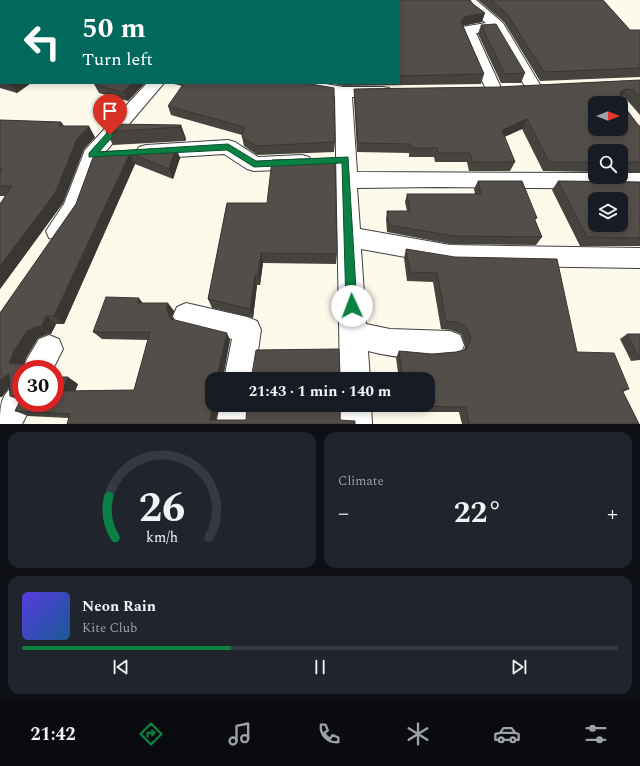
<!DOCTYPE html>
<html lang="en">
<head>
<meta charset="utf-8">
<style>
  :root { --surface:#171b24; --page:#20242c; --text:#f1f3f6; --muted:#9ea1a6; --line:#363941; --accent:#0b8043 }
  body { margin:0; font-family:Spectral,serif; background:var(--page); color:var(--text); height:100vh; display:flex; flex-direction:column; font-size:15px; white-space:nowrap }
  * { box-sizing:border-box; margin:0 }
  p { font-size:13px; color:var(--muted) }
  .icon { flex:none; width:22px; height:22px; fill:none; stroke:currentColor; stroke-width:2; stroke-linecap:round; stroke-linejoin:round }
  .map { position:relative; height:424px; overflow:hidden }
  .panel { display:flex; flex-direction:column; gap:8px; padding:8px; background:#0d0f14; flex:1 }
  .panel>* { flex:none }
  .hud { position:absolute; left:0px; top:0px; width:400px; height:84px; box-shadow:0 2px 6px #0003; background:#00695c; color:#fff; overflow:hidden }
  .needle { width:26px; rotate:90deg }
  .tools { position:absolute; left:588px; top:96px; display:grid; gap:8px }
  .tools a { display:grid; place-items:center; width:40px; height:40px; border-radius:8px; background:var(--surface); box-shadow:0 2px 6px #0003; font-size:20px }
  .speed { position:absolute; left:12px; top:360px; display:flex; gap:8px; font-size:20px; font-weight:700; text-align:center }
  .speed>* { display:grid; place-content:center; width:52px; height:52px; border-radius:50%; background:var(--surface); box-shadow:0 2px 6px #0003; line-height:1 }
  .speed .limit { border:6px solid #d22; background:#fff; color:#111 }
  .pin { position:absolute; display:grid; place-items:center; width:34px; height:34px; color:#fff; margin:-41px -17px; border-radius:50% 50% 50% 0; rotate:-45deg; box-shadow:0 0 4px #0007 }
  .pin .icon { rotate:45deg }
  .me { position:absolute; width:44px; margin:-22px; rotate:358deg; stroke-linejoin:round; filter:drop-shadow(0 0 3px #0008) }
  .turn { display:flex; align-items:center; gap:14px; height:84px; padding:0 16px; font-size:18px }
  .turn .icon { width:52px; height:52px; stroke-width:2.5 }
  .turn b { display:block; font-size:28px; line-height:34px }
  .big { font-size:30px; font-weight:700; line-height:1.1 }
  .panel .tile { flex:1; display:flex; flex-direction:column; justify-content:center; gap:6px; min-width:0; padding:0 14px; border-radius:12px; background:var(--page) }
  .panel .dial { align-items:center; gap:0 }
  .dial svg { height:104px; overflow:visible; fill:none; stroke:var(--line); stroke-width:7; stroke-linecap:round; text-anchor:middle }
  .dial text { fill:var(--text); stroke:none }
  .song { display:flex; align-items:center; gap:12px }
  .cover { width:48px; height:48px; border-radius:6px; background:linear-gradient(135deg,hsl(250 70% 55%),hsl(210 70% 35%)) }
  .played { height:4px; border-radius:2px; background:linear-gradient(90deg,var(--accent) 35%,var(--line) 35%) }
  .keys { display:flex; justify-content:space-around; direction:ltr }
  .heat { display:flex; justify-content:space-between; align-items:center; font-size:22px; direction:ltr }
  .panel .tiles { flex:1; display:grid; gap:8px; grid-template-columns:1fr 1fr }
  .tile:last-child { grid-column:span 2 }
  .trip { position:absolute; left:205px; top:372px; width:230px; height:40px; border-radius:12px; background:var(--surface); box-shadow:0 2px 6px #0003; font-weight:700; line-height:40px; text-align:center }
  .tabs { display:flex; height:64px; justify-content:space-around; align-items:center; background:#090b0e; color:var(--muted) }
  .tabs .icon { width:28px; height:28px }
  .tabs .selected { color:var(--accent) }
  .tabs b { font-size:18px; color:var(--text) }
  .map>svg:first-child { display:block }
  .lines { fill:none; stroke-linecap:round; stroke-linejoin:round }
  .street-casing { stroke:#3f3f3f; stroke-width:2 }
  .street { fill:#fff; fill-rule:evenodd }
  .wall { fill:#47433f }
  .shaded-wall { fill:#3a3733 }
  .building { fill:#534e49; stroke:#3a3733; fill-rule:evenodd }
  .route { fill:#0b8043; stroke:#07532c }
</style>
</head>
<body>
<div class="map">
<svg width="640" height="424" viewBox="0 0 640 424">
  <rect width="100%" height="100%" fill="#fdfaec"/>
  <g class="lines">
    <!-- street casing -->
    <g class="street-casing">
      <g id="street">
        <path d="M463,0H476L503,23L542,88L540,92L534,93L528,92L494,31L476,33L502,90L500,94L494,95L488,94L460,30L462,27L486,23L471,11Z"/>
        <path d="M147,83H164L101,157L85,207L65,238L57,240L49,238L46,231L64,204L85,150Z"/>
        <path d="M283,83H320L343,87H383L389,88L391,92L389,96L383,97H352L357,172L595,173V177H621V173H640V189L438,187L357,188L360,229L450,245L640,248V268L450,265L361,249L366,324L390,329L450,331L460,335L464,345L460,355C438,364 391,357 368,351L370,379H340L335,96L291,88L285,87Z"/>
        <path d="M228,140L235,142L258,157L302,155L309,157L312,162L309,167L302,169L254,171L247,169L224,154L146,159L139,157L136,152L139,147L146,145Z"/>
        <path d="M186,303L247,317L257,321L261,330L254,379H224L232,339L177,325L173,316L177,307Z"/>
        <path d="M49,335L59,339L63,349L53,369H23L27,359L39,339Z"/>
        <path d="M21,382V403H33L22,424H0C0,404 1,391 21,382Z"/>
        <path d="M220,405H250L248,424H216Z"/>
        <path d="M341,405H371L372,424H340Z"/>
      </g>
    </g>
    <!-- street -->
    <use href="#street" class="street"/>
  </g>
  <!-- wall -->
  <g class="wall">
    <path d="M0,0H470L482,22L463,25L484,74L481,84L343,86L329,83H399V1H1V83H31L17,93L0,88Z"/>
    <path d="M478,0H603L630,30H640V77L540,81L504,22Z"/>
    <path d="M481,25L525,73L521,83H501L478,34Z"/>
    <path d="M640,80V115L627,100L626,99V109L639,126H640V172H623L621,174V151H595V172L543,171L522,129L504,136L515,162L510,171H469L467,162H435L434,157H409V153L357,152L354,98V89L498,87Z"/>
    <path d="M95,83H145L128,101L99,93L94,84Z"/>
    <path d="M170,83H305L335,142L334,152L257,155L244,146L242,137V135L171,115L168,106L182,86Z"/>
    <path d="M0,120L61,122L64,126L95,137L84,149L63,203L0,289V204L5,196H0Z"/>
    <path d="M181,125L186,139L185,141L113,145L106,132Z"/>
    <path d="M176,148L180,158L173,179L135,164L64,324H56L51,334H48L38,338L26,358L24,364L33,369H21V403L78,384L75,391L134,390L148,340L102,339L93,332L142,303L174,311L172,317L173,319L230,340L223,374H340L212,379V405H219L216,420H340L355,424L68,418L28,416L15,411L20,401L10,396L9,388L2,397H0V313L76,204L95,152Z"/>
    <path d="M478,181L537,218L535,220L542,237L536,245L450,244L387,232L386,219L387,211H407L405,202L407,194H475L474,189Z"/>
    <path d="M558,181L640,182V246H580L552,190Z"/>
    <path d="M227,203L337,254L336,264L263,263L260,285H257L253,318L212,308L208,299Z"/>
    <path d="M406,249L577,352L629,389L623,392L639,424H462L459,412H402L401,405H428V379H399L396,358L399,351L432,354L456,352L464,350L465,346L461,334L451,330L441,329L433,282L407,281L404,258Z"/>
    <path d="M627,334H640V360L631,361L620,339Z"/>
  </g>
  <!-- shaded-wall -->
  <g class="shaded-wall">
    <path d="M485,13L482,22L462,26L461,22L464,17Z"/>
    <path d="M12,83H31L17,93L11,84Z"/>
    <path d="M132,83H145L128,101L123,92Z"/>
    <path d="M627,89L620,99V92Z"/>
    <path d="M527,119L522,129L498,140L502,130Z"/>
    <path d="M61,122L68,133L59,126Z"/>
    <path d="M181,125L186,139L185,141L180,127Z"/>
    <path d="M89,126L95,137L84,149L63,203L0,289V266L77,139Z"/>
    <path d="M176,148L180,158L173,179L169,169Z"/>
    <path d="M130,153L135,164L64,324L54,316Z"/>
    <path d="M261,253L263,263L260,285L258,275Z"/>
    <path d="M255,275L257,285L253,318L250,309Z"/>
    <path d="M139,298L145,306L137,303Z"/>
    <path d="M168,303L174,311L172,317L177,326L171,319L166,309Z"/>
    <path d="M46,316L56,324L51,334L41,327Z"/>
    <path d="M38,326L48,334L38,338L26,358L24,364L33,369H21L9,363L14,351L27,331Z"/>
    <path d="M227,333L230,340L223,379L218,372Z"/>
    <path d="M21,370V377L18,375Z"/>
    <path d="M9,374L21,381L8,388L2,397L0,396V380Z"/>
    <path d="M68,377L78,384L73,397L62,391Z"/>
    <path d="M213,405H219L215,424L210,420Z"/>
  </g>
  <!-- building -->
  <g class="building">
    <path d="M0,0H236L235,1H1V81H0Z"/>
    <path d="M240,0H470L473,4L485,13L464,17L461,22L484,74L399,76V1H244Z"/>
    <path d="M491,0H603L630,30H640V68L544,72L507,14Z"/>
    <path d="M496,24L525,73L505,74L481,25Z"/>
    <path d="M640,80V97L634,90L627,89L620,92V95H626V109L639,126H640V162H629L627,166H621V151H595V162H549L527,119L502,130L515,162H473L470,153H438L437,148H412L411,144L358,143L354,89L498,87ZM595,103H621V129H595Z"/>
    <path d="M95,83H132L123,92L94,84Z"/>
    <path d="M184,83H305L334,88L335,142L256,146L242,137L244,127L168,106Z"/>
    <path d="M0,120L61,122L59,126H89L77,139L55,193L0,266V204L12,186H0V172L2,169H0Z"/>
    <path d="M113,124L181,125L180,127L106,132Z"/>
    <path d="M176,148L169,169L130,153L54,316H46L41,327L38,326L27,331L14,351L9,363L24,364L18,375H21V397L10,396L9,374L0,380V313L76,204L95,152Z"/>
    <path d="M335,158L337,254L261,253L258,275H255L250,309L208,299L227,203H267L272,160Z"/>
    <path d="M478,181H522L537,218H534L542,237L454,236L389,225L387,211H410L407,194H481Z"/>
    <path d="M558,181L640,182V238L587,237ZM595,199H621V225H595Z"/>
    <path d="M406,249L455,257L557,259L577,352L614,353L629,389L622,390L639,424H469L466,407L406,406L405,405H428V379H403L399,351L432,354L456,352L467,349L471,338L466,326L456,322L446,321L437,273L410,272Z"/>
    <path d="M106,297L139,298L137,303H168L166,309L171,319L227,333L218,372L220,374H252L256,350L339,349L340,374H354V379H212V405H213L210,420H246L247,405H340V420L355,421V424H67L70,414L15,411L21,399V403H55V377H68L62,391L134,390L150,332H93Z"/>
    <path d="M627,334H640V357H638Z"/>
  </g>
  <!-- route -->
  <path class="route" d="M110,132L114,135L99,152L228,144L256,161L348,157L357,306L355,310L352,311L348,310L346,306L342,163L254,167L227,150L89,157V153L107,133Z"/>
</svg>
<div class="tools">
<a><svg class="needle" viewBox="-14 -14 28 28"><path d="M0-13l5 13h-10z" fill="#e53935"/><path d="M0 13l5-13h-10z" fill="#9ea1a6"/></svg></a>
<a><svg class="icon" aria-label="search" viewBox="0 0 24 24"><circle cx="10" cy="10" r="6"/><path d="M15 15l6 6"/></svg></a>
<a><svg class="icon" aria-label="layers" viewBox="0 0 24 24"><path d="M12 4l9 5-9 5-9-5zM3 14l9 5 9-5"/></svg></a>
</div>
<div class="speed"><div class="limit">30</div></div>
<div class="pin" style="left:110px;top:135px;background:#d93025"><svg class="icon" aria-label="arrive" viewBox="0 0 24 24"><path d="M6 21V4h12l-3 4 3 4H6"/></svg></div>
<svg class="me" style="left:352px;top:306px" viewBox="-20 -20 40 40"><circle r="19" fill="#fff"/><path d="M0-13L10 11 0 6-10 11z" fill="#0b8043"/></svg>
<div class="trip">21:43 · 1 min · 140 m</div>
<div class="hud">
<div class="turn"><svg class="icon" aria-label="left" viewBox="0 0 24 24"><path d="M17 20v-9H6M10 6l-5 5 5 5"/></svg><div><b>50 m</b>Turn left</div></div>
</div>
</div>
<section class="panel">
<div class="tiles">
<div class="tile dial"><svg viewBox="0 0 100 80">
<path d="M14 69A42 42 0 1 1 86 69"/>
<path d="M14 69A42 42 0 0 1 9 37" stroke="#0b8043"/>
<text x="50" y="56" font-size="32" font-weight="700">26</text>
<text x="50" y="72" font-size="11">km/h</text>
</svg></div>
<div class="tile"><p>Climate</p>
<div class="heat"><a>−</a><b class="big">22°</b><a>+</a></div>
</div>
<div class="tile">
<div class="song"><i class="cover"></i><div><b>Neon Rain</b><p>Kite Club</p></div></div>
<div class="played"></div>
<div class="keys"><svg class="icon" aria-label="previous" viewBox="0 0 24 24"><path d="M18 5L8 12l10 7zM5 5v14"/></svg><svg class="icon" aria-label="pause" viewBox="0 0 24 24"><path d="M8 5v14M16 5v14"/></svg><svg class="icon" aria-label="next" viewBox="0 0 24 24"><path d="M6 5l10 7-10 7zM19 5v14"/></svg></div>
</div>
</div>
</section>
<nav class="tabs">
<b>21:42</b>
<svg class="icon selected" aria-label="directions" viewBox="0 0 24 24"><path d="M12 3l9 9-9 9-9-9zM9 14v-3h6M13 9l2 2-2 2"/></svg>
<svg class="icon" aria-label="music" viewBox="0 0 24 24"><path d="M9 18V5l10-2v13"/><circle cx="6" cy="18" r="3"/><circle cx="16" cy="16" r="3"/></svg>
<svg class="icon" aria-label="phone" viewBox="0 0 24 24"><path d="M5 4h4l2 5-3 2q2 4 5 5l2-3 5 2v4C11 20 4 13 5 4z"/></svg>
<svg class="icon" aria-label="climate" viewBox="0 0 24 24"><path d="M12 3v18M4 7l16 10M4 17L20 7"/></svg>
<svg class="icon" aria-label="car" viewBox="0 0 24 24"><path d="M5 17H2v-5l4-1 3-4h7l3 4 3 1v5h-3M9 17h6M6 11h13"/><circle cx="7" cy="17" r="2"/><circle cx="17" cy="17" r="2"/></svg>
<svg class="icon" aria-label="filters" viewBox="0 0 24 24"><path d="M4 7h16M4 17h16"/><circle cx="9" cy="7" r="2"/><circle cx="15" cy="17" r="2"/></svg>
</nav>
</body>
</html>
